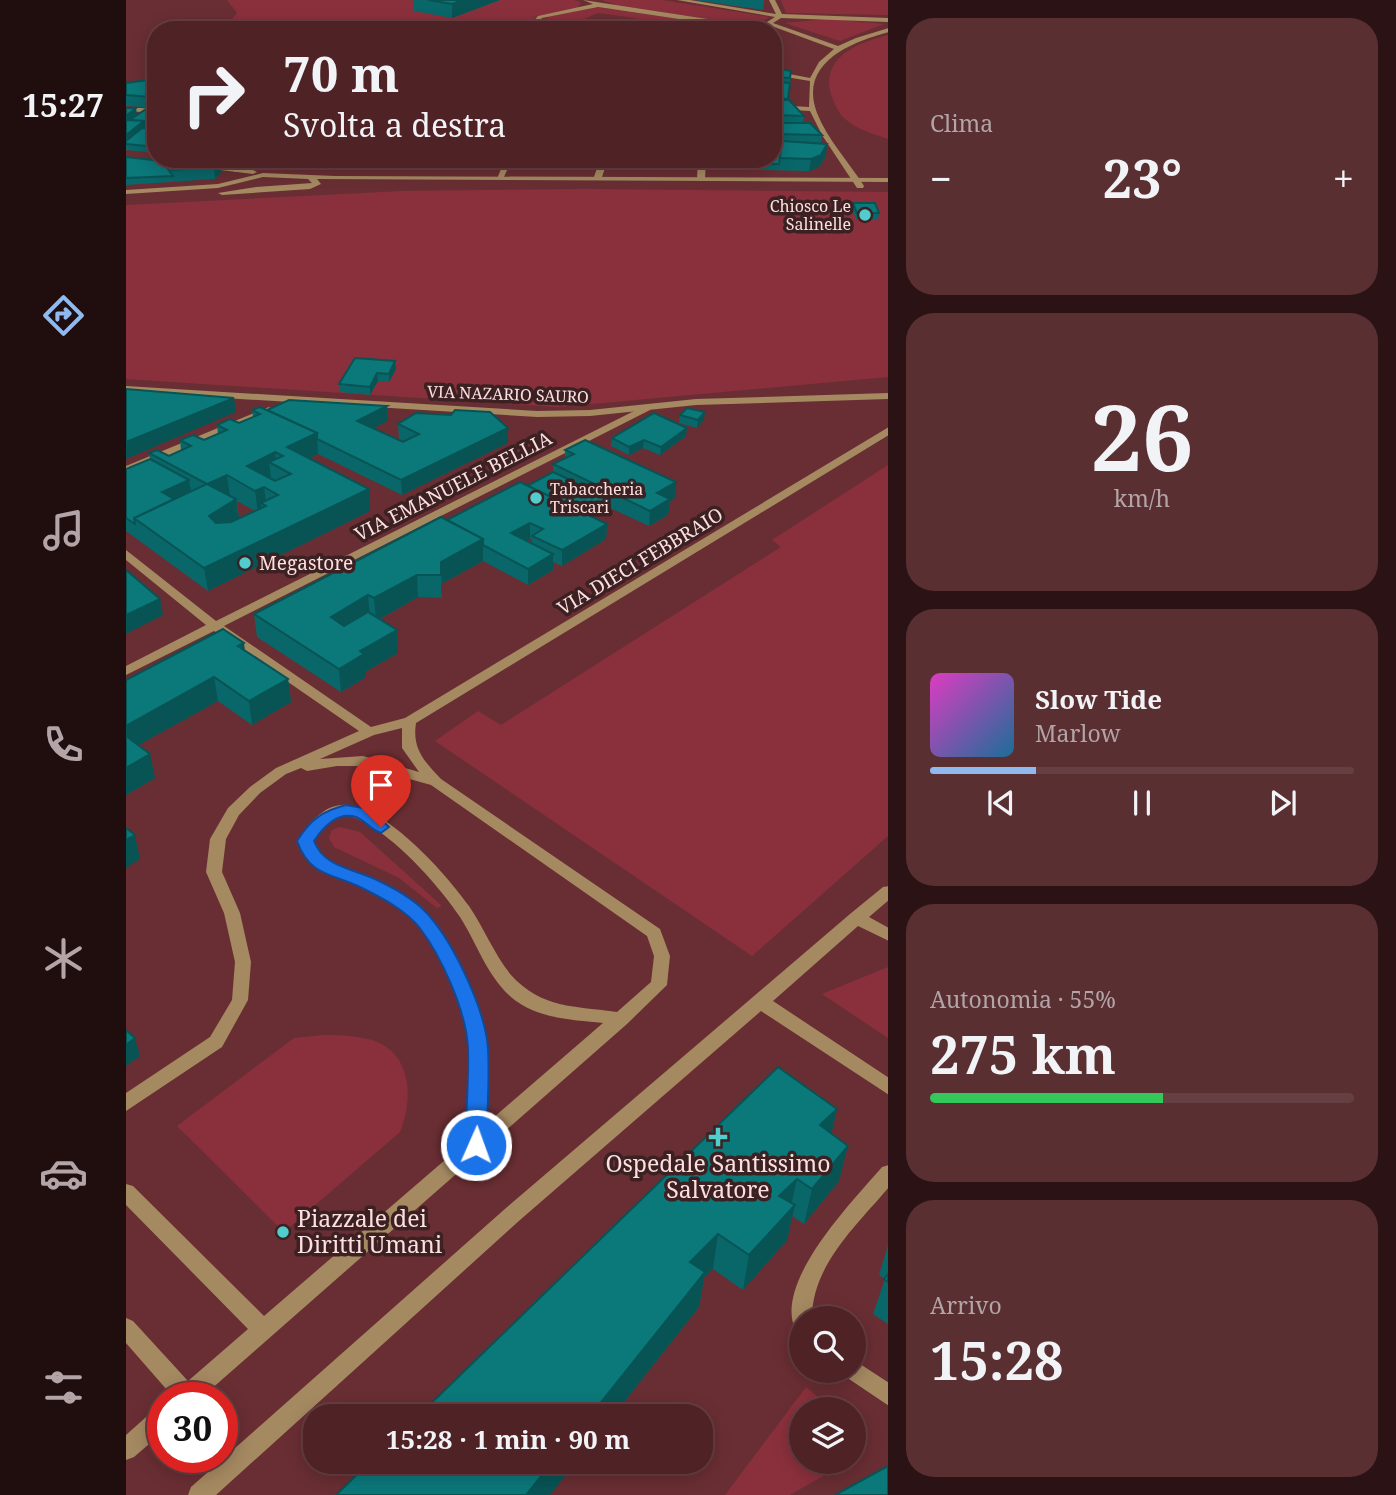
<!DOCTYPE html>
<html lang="it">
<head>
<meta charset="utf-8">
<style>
  :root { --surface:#4f2226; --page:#592f32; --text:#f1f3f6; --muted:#b3a4a7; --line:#663f43; --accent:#90b9f0 }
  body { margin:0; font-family:"Noto Serif",serif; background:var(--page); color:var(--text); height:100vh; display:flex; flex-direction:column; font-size:26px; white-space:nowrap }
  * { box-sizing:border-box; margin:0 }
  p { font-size:23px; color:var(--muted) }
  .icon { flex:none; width:38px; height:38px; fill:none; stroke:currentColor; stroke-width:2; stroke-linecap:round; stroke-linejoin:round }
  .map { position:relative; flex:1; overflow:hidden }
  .sheet { display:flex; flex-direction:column; gap:18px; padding:18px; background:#2b1315; width:508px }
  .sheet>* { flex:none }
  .banner { position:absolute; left:21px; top:21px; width:635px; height:147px; border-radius:28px; box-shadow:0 4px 18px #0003,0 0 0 2px var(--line); background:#4f2226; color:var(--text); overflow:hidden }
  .tools { position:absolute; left:663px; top:1306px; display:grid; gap:14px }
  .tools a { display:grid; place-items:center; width:77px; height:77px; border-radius:50%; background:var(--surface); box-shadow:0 4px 18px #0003,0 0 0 2px var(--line); font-size:35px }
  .speed { position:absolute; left:21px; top:1382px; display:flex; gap:14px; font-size:35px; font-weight:700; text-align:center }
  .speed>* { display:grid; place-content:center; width:91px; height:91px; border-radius:50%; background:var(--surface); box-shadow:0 4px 18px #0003,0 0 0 2px var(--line); line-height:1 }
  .speed .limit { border:10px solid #d22; background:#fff; color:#111 }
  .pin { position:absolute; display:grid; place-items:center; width:60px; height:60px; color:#fff; margin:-72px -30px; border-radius:50% 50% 50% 0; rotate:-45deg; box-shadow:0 0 7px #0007 }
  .pin .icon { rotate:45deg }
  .me { position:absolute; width:77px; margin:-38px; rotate:2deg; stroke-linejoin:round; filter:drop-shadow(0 0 5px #0008) }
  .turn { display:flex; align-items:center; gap:24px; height:147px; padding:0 21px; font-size:32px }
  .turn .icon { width:91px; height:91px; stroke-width:2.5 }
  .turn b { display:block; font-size:49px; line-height:60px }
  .big { font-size:52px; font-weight:700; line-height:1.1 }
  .sheet .card { flex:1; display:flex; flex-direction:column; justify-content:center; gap:10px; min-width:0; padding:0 24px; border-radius:28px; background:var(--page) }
  .sheet .dial { align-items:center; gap:0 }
  .dial b { font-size:91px; line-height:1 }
  .song { display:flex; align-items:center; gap:21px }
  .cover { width:84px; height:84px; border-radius:10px; background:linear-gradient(135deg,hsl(310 70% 55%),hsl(200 70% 35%)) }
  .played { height:7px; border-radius:4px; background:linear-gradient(90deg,var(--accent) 25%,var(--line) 25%) }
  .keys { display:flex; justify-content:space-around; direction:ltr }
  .heat { display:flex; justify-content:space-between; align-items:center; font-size:38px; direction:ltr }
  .charge { height:10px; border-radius:5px; background:linear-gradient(90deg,#34c759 55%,var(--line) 0) }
  .trip { position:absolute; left:177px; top:1404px; width:410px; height:70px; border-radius:28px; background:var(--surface); box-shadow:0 4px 18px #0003,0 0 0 2px var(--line); font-weight:700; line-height:70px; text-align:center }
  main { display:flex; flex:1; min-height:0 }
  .dock { display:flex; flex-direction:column; width:126px; justify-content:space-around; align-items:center; background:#200e0f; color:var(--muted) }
  .dock .icon { width:49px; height:49px }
  .dock .current { color:var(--accent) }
  .dock b { font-size:32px; color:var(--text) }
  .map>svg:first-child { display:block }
  .green { fill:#8a303c }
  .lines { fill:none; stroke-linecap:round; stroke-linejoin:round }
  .service { fill:#a58961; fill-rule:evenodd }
  .minor { fill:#a58961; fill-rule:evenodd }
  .tertiary { fill:#a58961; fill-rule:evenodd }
  .wall { fill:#096769; fill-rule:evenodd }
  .shaded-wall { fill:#085455 }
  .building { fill:#0b787a; stroke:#085455; stroke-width:2; fill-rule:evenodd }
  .route { fill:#1a73e8; stroke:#114b97; stroke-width:2 }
  .poi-dot { fill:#52cdce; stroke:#3c2122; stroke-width:2.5 }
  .labels { text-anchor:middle; stroke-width:7; stroke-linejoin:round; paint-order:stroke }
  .far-poi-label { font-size:16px; fill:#fedfe0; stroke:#3c2122; text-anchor:end }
  .far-street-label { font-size:16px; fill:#fedfe0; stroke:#3c2122 }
  .street-label { font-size:19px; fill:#fedfe0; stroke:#3c2122 }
  .poi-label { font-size:19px; fill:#fedfe0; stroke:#3c2122; text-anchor:start }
  .near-poi-label { font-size:23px; fill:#fedfe0; stroke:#3c2122 }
</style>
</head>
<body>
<main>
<nav class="dock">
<b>15:27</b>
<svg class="icon current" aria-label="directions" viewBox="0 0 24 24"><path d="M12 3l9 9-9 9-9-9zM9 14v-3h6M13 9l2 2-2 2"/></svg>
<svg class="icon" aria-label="music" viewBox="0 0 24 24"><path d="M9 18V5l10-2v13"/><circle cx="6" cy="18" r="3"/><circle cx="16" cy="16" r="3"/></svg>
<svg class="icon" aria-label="phone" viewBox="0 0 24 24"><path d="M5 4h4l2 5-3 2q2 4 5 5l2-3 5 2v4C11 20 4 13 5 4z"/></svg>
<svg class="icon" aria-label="climate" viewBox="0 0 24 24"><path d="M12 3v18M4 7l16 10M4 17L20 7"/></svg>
<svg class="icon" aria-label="car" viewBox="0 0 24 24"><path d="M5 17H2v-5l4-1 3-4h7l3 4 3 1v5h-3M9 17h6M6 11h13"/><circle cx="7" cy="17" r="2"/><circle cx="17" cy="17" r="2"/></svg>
<svg class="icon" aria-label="filters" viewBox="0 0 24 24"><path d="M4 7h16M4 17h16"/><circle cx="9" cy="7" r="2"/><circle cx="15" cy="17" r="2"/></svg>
</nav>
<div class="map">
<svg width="763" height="1495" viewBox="0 0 763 1495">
  <rect width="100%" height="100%" fill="#692e33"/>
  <!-- green -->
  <g class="green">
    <path d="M101,0H449L455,3L451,8L409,17L397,30H97L111,13Z"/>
    <path d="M476,0H536L644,17L627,26L490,5Z"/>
    <path d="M655,0H762V15L660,13Z"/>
    <path d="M468,7L621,28L521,30L537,22L472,13L433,30H405L425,15Z"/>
    <path d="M701,19L758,24L714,41L659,23Z"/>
    <path d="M762,35H763L762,139C748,134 729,129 718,118C711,111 708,103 705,94C694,57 734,42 762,35Z"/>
    <path d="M459,189L762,192V377L433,407L0,379V205L276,191Z"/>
    <path d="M762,465V836L626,956L309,741L352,711L375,725L655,547L646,540Z"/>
    <path d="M214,827L234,832L316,906L311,908L273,878L208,847L203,838L206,830Z"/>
    <path d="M762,967V1038L696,994Z"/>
    <path d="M198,1035C214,1035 231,1036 246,1040C287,1053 287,1101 274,1132L158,1232L51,1126L168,1038Z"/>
    <path d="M680,1387L706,1409H676V1461H723L664,1495H599Z"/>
  </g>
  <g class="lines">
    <!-- service -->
    <g class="service">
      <path d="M457,0L634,27L637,29L627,30L472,7L416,18L405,30H399L412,16L467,4Z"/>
      <path d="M763,886V900L743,917L763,928V941L732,926L647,1001L763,1078V1095L635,1011L394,1220L90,1495H62L65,1487L380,1208L724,914L757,887Z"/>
      <path d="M763,1165V1187C731,1225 686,1265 686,1318H676V1332L669,1329C648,1281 727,1201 756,1167Z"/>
      <path d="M728,1360L763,1383V1406L720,1377L717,1370H728Z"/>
    </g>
    <!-- minor -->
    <g class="minor">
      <path d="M551,0H564L650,14L643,0H649L656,14L763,18V22L655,18L647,23L712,46L730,38L763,28V32C725,42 672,63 691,113C701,139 723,162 738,186L737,188H731L696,135L684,111L648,109V105L683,107L684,81L648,75V71L684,78L693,62L708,49L643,25L635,30H628L649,17Z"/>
      <path d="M0,107L30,109V113L0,111Z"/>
      <path d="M116,159H123L114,172H108Z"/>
      <path d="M379,159H386L377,179H371Z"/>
      <path d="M474,159H482L476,177L472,179L468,177Z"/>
      <path d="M572,159H580L579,179L575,181L571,179Z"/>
      <path d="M520,405L525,408L524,410L98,626L245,727L279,718L763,427V435L290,723C286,749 298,761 315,779L534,929L544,956L541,985L501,1024L75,1398H48L0,1343V1318L7,1321L62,1381L122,1329L0,1205V1184L7,1186L138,1316L341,1141C342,1106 348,1069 342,1034C335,999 313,946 288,920C275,907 259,898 244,890C212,874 189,876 171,841C182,824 199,803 221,805C263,809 320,874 343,906C358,928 368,954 385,975C416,1009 449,1006 491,1012L525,982L528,956L521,936L305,785L237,766H211L181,771L175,768L160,774L134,793L113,815L100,839L96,872L114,913L125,962L122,1000L96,1047L0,1111V1093L84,1037L106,1000L109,962L98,913L80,872L84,839L102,808L124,787L150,768L233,731L88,631L0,675V666L80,625L0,560V550L90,621ZM276,728V748L293,772L237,756L194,759L248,735ZM220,815C259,824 312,884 334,917C352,945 362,980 390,1001C415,1019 448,1020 477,1023L360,1124C361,1095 364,1063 359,1034C351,996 326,938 298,911C285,899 269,889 253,881C229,869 200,868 187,841C195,829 205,818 220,815Z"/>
      <path d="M143,407L148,410L147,412L0,473V466Z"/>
      <path d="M37,1406V1432L8,1457L0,1460V1435L29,1409Z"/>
    </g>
    <!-- tertiary -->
    <g class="tertiary">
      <path d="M75,164L127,170L131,172L127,174L78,168H75Z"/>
      <path d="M137,173L209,176L763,178V182L191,179L195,184L184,189L96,195L92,193L130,187L186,183L182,179L137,177L92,188L0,194V190L92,184Z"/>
      <path d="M0,386L411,411L464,410L570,399L763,393V399L570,405L464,416L411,417L0,392Z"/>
    </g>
  </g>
  <!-- wall -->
  <g class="wall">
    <path d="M287,0H374L326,18L288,11Z"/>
    <path d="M569,0H638V1L637,10Z"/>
    <path d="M648,68L665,71L662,100L678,116L677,123L696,135L695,144L700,156L693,167L683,171L583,169L584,159H648L655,145H648V127L649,126H648Z"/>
    <path d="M30,79V108L0,106V83Z"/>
    <path d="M0,108L11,114L3,120L30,109V153L0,150Z"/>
    <path d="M0,157L36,161V159H76L94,161L95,173L89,179L0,185Z"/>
    <path d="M86,159H109L107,162Z"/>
    <path d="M128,159H206L199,167H156L129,163Z"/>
    <path d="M248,159L243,167H219V161Z"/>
    <path d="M271,159H370L366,168L270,167L269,161Z"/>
    <path d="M466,159L463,169L390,168V162Z"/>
    <path d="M485,159H518L514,169H484Z"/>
    <path d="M727,203L753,213L752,220L730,219L726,209Z"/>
    <path d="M269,361L270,369L263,382L252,381L244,395L214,392L213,384Z"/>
    <path d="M261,406L262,421L247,428L277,442L278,441L273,439L272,424L382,443L276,495L192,454L183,458L244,511L82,591L0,531V469L24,459L23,453L43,456L55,450L54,440H78L92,434L91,425L113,423L127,417L126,410ZM111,501L129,511L113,518Z"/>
    <path d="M554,415L578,420L571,428L553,423Z"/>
    <path d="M560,436L534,455L517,448L503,455L485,446L486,438Z"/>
    <path d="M439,450L549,498L544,501L542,515L523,526L482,507L466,516L481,524L480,539L436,566L427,562V570L402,585L357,561L315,584L316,598L292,597L254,619L272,653L239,672L240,677L215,692L131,637L128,614L321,520L401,486L427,472V464L439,459ZM404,538L406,540V544L400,541Z"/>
    <path d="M119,651L162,679L165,702L126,725L92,701L12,745L29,778L0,795V680Z"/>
    <path d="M711,1109L705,1134L713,1181L678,1224L666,1216L661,1240L617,1290L587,1269L578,1278L573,1307L487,1416H292Z"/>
    <path d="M762,1245V1324L747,1314L759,1279L753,1275Z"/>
  </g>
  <!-- shaded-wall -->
  <g class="shaded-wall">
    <path d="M337,0H374L326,18V4Z"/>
    <path d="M30,93V102H25V97Z"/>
    <path d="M10,108L11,114L0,122V116Z"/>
    <path d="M18,121L20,132L0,144V135Z"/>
    <path d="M701,144L700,156L693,167L683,171L685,159Z"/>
    <path d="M200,159H206L199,167V161Z"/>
    <path d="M243,159H248L243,167L242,161Z"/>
    <path d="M365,159H370L366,168Z"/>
    <path d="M94,161L95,173L89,179L88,167Z"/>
    <path d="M269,361L270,369L263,382V374Z"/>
    <path d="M251,373L252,381L244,395V387Z"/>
    <path d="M108,398L110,412L0,459V442Z"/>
    <path d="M261,406L262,421L232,436L231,421Z"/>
    <path d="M579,412L578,420L571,428L572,420Z"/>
    <path d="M382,428V443L276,495L275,480Z"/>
    <path d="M561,428L560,436L534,455L535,447Z"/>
    <path d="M191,433L192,454L163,468L161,447Z"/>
    <path d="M518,440L517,448L503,455V447Z"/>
    <path d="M149,452L151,467L143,462L145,477L124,487L121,466Z"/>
    <path d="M101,475L104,497L81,484Z"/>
    <path d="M63,480L66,496L39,508L36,492Z"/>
    <path d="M550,482L549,498L544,501L542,515L523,526L524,511L531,493Z"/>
    <path d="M138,487L141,509L140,506L135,503L136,511L132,513L129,491Z"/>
    <path d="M243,489L244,511L82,591L78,568Z"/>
    <path d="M483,498L482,507L450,525V517Z"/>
    <path d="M110,499L113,521L87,538L83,516Z"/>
    <path d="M404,523V538L385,549V533Z"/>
    <path d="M481,524L480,539L436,566V550Z"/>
    <path d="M357,539V561L315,584L316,598L315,562Z"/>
    <path d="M427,554V570L402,585V569Z"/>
    <path d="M291,575L292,597L250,621L248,598Z"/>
    <path d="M242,595L244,618L207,640L205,617Z"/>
    <path d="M34,599L37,615L0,634V615Z"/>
    <path d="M271,630L272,653L239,672L240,677L215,692L213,669L234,651Z"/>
    <path d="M118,643L121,666L112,646Z"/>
    <path d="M88,677L92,701L0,752V726Z"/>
    <path d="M162,679L165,702L126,725L123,701Z"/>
    <path d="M24,754L29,778L0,795V768Z"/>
    <path d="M9,835L14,859L0,868V840Z"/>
    <path d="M9,1038L14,1056L0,1066V1045Z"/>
    <path d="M711,1109L703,1144L694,1125Z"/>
    <path d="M722,1146L713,1181L678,1224L686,1189Z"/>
    <path d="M671,1179L664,1210L669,1205L661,1240L617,1290L623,1255L653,1196Z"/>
    <path d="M592,1234L587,1269L578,1278L573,1307L487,1416H464L564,1262Z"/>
    <path d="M427,1461H451L424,1495H400Z"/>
  </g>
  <!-- building -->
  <g class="building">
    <path d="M302,0H337L326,4Z"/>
    <path d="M593,27L608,29L587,30Z"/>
    <path d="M648,68L665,71L664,78L648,77Z"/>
    <path d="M30,79V93L25,97L0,95V83Z"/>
    <path d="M648,82L664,83L662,99L648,98Z"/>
    <path d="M648,100H663L678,116L648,115Z"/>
    <path d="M0,108H10L0,116Z"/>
    <path d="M20,109H30V117L23,122L24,124H18V121L4,120Z"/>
    <path d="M30,117V122H23Z"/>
    <path d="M0,120L18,121L0,135Z"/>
    <path d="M649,123H684L696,135L648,134Z"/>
    <path d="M16,128L30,129V147L0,144V141Z"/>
    <path d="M656,141L701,144L695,155L685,159L654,158Z"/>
    <path d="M648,147H655L653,164H631L632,159H648Z"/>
    <path d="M0,157L36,161L47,176L0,178Z"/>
    <path d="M38,159H76L94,161L88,167L46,170Z"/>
    <path d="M180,159H200L199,161L179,160Z"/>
    <path d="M221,159H243L242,161H219Z"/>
    <path d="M271,159H290V161H269Z"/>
    <path d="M316,159H334V162L314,161Z"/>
    <path d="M391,159H464L463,162H390Z"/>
    <path d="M485,159H516L515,163L484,162Z"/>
    <path d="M727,203H749L753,213H731Z"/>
    <path d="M229,358L269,361L263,374L251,373L244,387L213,384Z"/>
    <path d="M0,389L108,398L0,442Z"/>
    <path d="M163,400L261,406L231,421L277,442L293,434L272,424L290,413L325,415L329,410L364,412L382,428L275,480L191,439V433L141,410Z"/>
    <path d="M134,407L191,433L161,447L243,489L78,568L8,518L81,484L23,453L31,450L43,456L65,446L54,440L67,435L78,440L101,430L91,425L104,419L113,423L134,414L126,410ZM149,452L157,456L143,462L165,474L149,481L121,466ZM101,475L129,491L138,487L152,495L135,503L140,506L105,522L90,523L83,516L110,499L81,484Z"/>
    <path d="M561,408L579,412L572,420L554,415Z"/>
    <path d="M528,413L561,428L535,447L518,440L503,447L486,438Z"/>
    <path d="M459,440L550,482L531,493L544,499L524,511L427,464L448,454L439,450Z"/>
    <path d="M24,459L63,480L36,492L48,499L8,518L9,524L0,518V469Z"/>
    <path d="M427,472L483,498L458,513L401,486Z"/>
    <path d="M394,482L481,524L436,550L406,536L417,529L404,523L385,533L427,554L402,569L357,545V539L321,520Z"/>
    <path d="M315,517L357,539L315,562V575H291L248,598L242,595L205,617L218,626L242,612L271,630L234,651L238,654L213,669L128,614Z"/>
    <path d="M0,570L34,599L0,615Z"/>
    <path d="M97,629L118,643L112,646L162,679L123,701L88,677L0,726V680Z"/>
    <path d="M0,736L24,754L0,768Z"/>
    <path d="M0,828L9,835L0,840Z"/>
    <path d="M0,1030L9,1038L0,1045Z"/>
    <path d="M652,1067L711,1109L694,1125L722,1146L686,1189L671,1179L653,1196L669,1205L623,1255L592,1234L564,1262L579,1272L464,1416H292Z"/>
    <path d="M762,1274V1282L758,1279Z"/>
    <path d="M245,1461H427L400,1495H210Z"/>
    <path d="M762,1466V1495H709Z"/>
  </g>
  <!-- route -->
  <path class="route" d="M220,805L243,809L263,827L255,833C245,830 240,821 230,817C212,811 197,827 188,841C198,868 230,869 253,881C272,890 292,901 305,918C329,946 360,1012 362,1049C364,1081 361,1113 360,1145L357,1151L350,1154L342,1151L339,1145C340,1113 343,1081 342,1049C341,1013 315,955 293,927C278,909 256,898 236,888C206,873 184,877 171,841C184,820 196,811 220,805Z"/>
  <!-- markers -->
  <g class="poi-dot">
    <circle cx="739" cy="215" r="7"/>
    <circle cx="410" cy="498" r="7"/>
    <circle cx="119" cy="563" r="7"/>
    <path d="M588.5 1126.5h7v7h7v7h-7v7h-7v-7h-7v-7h7z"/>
    <circle cx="157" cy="1232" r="7"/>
  </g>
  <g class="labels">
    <!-- far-poi labels -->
    <g class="far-poi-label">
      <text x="725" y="212">Chiosco Le<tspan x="725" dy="18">Salinelle</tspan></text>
      <text x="424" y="495" text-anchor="start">Tabaccheria<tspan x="424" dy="18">Triscari</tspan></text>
    </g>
    <!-- far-street labels -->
    <g class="far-street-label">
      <text transform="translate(382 394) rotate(2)" y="6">VIA NAZARIO SAURO</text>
    </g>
    <!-- street labels -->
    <g class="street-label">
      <text transform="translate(327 486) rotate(-27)" y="7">VIA EMANUELE BELLIA</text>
      <text transform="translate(514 561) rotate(-31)" y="7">VIA DIECI FEBBRAIO</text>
    </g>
    <!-- poi labels -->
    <g class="poi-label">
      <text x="133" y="570">Megastore</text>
    </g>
    <!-- near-poi labels -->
    <g class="near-poi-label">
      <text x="592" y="1172">Ospedale Santissimo<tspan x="592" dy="26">Salvatore</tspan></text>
      <text x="171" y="1227" text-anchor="start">Piazzale dei<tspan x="171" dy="26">Diritti Umani</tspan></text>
    </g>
  </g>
</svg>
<div class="tools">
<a><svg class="icon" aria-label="search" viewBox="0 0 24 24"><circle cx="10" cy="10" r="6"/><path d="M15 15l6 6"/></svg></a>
<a><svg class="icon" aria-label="layers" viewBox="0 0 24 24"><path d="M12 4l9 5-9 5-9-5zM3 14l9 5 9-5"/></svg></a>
</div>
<div class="speed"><div class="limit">30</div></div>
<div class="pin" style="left:255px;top:827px;background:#d93025"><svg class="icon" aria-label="arrive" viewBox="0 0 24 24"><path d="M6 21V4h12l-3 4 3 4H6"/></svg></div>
<svg class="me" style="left:350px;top:1145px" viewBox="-20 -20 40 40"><circle r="17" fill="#1a73e8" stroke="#fff" stroke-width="3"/><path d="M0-11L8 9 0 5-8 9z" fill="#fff"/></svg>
<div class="trip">15:28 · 1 min · 90 m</div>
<div class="banner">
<div class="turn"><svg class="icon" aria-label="right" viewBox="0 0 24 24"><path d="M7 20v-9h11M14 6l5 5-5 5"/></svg><div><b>70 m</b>Svolta a destra</div></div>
</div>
</div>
<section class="sheet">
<div class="card"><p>Clima</p>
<div class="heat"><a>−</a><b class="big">23°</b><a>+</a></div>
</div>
<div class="card dial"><b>26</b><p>km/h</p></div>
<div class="card">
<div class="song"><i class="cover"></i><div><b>Slow Tide</b><p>Marlow</p></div></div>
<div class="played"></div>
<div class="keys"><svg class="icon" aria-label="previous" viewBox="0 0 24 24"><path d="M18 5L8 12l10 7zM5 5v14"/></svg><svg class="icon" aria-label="pause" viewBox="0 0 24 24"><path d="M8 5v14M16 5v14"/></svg><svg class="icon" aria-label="next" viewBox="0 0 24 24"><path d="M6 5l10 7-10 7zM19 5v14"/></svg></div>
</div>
<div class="card"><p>Autonomia · 55%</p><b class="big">275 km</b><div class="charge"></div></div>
<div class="card"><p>Arrivo</p><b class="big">15:28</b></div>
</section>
</main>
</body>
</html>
